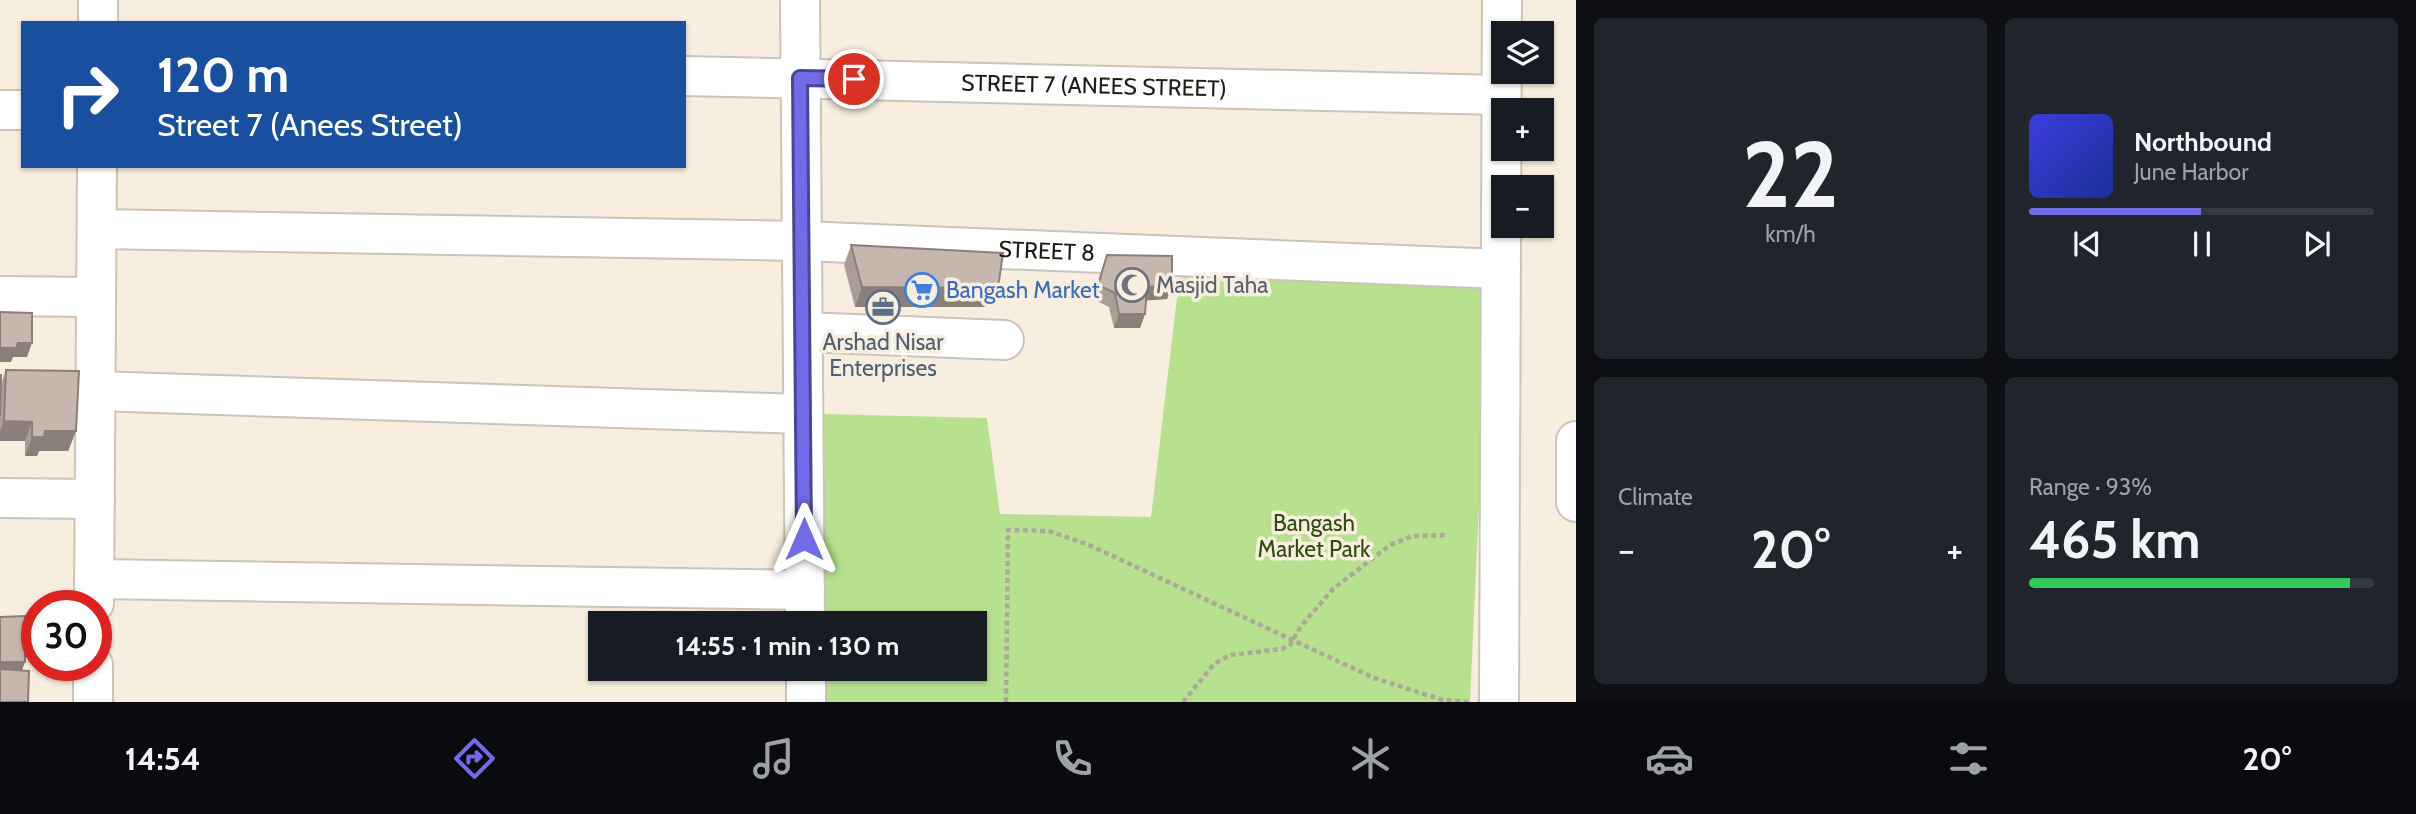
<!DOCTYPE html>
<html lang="en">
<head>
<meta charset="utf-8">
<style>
  :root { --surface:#171b24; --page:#20242c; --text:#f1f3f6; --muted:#9ea1a6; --line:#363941; --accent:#716be6 }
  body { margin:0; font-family:Cabin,sans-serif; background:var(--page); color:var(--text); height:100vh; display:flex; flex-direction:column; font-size:26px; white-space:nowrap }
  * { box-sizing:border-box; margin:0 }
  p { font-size:23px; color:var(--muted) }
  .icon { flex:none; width:38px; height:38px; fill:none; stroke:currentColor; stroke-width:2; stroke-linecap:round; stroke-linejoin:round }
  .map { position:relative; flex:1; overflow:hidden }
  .sheet { display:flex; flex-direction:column; gap:18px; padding:18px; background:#0d0f14; width:840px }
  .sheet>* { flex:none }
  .guide { position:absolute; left:21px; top:21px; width:665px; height:147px; border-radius:0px; box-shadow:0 2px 5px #0004; background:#1a4fa0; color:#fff; overflow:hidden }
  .fabs { position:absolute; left:1491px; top:21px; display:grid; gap:14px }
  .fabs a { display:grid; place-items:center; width:63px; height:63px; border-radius:0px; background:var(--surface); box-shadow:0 2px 5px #0004; font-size:35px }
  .speed { position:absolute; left:21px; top:590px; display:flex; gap:14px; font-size:35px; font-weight:700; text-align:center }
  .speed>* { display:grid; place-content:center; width:91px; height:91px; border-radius:50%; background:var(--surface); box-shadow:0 2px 5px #0004; line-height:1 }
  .speed .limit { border:10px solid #d22; background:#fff; color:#111 }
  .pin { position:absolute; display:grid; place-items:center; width:60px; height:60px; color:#fff; margin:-30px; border:4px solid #fff; border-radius:50%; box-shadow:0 2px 7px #0007 }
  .me { position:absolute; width:77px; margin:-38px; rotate:0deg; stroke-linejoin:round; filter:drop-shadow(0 0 5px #0008) }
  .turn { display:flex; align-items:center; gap:24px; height:147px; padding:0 21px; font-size:32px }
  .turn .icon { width:91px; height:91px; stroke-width:2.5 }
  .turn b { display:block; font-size:49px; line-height:60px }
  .big { font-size:52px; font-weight:700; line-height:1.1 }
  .sheet .widget { flex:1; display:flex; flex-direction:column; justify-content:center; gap:10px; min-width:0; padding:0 24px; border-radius:10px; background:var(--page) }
  .sheet .dial { align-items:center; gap:0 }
  .dial b { font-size:91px; line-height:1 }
  .song { display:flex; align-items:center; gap:21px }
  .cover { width:84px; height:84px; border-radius:10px; background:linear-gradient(135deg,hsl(240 70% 55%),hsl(230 70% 35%)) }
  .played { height:7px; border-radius:4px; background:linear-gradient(90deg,var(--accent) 50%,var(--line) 50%) }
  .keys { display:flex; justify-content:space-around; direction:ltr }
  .heat { display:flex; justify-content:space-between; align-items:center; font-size:38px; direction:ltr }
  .charge { height:10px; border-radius:5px; background:linear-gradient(90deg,#34c759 93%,var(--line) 0) }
  .sheet .tiles { flex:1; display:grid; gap:18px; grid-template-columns:repeat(2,1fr) }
  .trip { position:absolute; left:588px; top:611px; width:399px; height:70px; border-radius:0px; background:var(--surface); box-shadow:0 2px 5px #0004; font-weight:700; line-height:70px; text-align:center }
  .tab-bar { display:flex; height:112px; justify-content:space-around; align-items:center; background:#090b0e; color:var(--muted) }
  .tab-bar .icon { width:49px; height:49px }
  .tab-bar .active { color:var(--accent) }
  .tab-bar b { font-size:32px; color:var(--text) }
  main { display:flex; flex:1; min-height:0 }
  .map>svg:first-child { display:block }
  .green { fill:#b7e18f }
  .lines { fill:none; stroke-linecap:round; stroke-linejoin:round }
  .minor-casing { stroke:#cdc4b6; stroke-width:42 }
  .path { stroke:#aea79b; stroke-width:4.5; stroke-dasharray:5 3.5; stroke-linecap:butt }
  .minor { stroke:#fff; stroke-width:38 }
  .wall { fill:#aa9d96 }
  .shaded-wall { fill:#8b7f7a }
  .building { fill:#c6b6ae; stroke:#8b7f7a; stroke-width:2 }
  .route-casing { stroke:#494696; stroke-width:18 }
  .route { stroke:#716be6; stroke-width:12 }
  .labels { text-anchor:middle; stroke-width:7; stroke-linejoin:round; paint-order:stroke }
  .street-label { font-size:23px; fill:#201d18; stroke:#f7eedf }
  .worship-label { font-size:23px; fill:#5b616d; stroke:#f7eedf; text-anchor:start }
  .shop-label { font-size:23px; fill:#366cbe; stroke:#f7eedf; text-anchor:start }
  .service-label { font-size:23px; fill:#4e5e75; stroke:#f7eedf }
  .park-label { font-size:23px; fill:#314c10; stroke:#f7eedf }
</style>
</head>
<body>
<main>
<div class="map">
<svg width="1576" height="702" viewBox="0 0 1576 702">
  <rect width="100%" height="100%" fill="#f7eedf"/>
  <!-- green -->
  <path class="green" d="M1180,272L1489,283L1470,702H819V669L975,668V623H820L823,414L987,418L1000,514L1151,517Z"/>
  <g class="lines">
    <!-- minor casing -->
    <g class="minor-casing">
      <g id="minor">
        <path d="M800,0L805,623"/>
        <path d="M98,23V0"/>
        <path id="s1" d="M684,76L1501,95"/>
        <path d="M0,110H23"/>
        <path id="s2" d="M97,229L802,241L1501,269"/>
        <path d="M0,296L96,297"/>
        <path d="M803,332L1004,340"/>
        <path d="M96,391L803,414"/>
        <path d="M1576,441V502"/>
        <path d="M0,498L95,499"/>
        <path d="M94,579L805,590"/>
        <path d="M94,603L97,166"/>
        <path d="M806,668V702"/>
        <path d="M93,702V665"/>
        <path d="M1499,702L1502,0"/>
      </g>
    </g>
    <!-- path -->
    <g class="path">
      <path d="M1006,702L1008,530L1049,531L1089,545L1374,678L1443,700L1468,702"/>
      <path d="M1183,702L1214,664L1230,655L1282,649L1290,645L1301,626L1333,589L1390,545L1412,536L1445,535"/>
    </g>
    <!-- minor -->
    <use href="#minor" class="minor"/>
  </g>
  <!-- wall -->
  <g class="wall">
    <path d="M851,245L998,288L991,307H855L844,265Z"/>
    <path d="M1107,255L1172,285L1167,299L1146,300L1145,314L1140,328H1114L1109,307L1093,299Z"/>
    <path d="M6,370L76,431L68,451H39L37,456H25V441H0V375L1,384Z"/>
  </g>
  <!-- shaded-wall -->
  <g class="shaded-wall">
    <path d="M1172,285L1167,299L1141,301L1147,287Z"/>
    <path d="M862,287L998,288L991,307H855Z"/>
    <path d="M1119,314H1145L1140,328H1114Z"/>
    <path d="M18,343H32L27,357H13L11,362H0V352L1,348Z"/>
    <path d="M4,421L32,422L25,441H0V431Z"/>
    <path d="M45,431H76L68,451H39L37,456H25L32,437Z"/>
    <path d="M0,662H25L20,676H0Z"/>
  </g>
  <!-- building -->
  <g class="building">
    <path d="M851,245L1003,253L998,288L862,287Z"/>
    <path d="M1107,255L1172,256V285L1147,287L1145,314H1119L1115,293L1098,285Z"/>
    <path d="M0,312L32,313V343H18L16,348H1L0,361Z"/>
    <path d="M6,370L79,371L76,431H45L44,437H32V422L4,421Z"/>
    <path d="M0,375H1L0,416Z"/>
    <path d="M25,616V662H0V617Z"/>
    <path d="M0,669L29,671L28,702H0Z"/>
  </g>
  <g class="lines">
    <!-- route casing -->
    <g class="route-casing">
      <path id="route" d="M804,539L800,78L854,79"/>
    </g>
    <!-- route -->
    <use href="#route" class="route"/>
  </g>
  <!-- icons -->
  <defs>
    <g id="mosque-ring" transform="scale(1.75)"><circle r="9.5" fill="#f7eedf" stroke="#6b7280" stroke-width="1.5"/><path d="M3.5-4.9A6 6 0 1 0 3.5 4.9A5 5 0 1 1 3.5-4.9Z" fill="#6b7280"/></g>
    <g id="supermarket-ring" transform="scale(1.75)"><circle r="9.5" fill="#f7eedf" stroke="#3f7fe0" stroke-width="1.5"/><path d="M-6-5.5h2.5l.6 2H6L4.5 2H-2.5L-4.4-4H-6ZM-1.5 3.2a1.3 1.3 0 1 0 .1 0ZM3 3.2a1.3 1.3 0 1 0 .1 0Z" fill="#3f7fe0"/></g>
    <g id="office-ring" transform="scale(1.75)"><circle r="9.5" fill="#f7eedf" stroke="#5c6f8a" stroke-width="1.5"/><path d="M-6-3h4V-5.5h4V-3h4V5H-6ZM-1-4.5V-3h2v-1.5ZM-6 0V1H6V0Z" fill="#5c6f8a"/></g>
  </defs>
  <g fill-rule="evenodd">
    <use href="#mosque-ring" x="1132" y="285"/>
    <use href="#supermarket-ring" x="922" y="290"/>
    <use href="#office-ring" x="883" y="307"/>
  </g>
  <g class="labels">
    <!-- street labels -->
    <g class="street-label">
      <text dy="8" stroke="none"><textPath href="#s1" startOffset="410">STREET 7 (ANEES STREET)</textPath></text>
      <text dy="8" stroke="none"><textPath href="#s2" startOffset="950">STREET 8</textPath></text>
    </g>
    <!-- worship labels -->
    <g class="worship-label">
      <text x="1156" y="293">Masjid Taha</text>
    </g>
    <!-- shop labels -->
    <g class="shop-label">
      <text x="946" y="298">Bangash Market</text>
    </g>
    <!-- service labels -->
    <g class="service-label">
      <text x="883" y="350">Arshad Nisar<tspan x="883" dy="26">Enterprises</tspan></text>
    </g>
    <!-- park labels -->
    <g class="park-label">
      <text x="1314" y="531">Bangash<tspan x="1314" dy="26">Market Park</tspan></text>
    </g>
  </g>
</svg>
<div class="fabs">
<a><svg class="icon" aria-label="layers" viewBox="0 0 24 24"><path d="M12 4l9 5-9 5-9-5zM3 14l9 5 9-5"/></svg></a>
<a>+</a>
<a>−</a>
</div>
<div class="speed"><div class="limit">30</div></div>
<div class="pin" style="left:854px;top:79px;background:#d93025"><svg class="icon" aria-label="arrive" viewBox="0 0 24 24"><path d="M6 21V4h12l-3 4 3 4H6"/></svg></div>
<svg class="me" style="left:804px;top:539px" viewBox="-20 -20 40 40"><path d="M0-17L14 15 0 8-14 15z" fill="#716be6" stroke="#fff" stroke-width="4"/></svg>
<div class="trip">14:55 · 1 min · 130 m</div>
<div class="guide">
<div class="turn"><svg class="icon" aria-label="right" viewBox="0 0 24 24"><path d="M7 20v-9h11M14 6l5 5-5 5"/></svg><div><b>120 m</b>Street 7 (Anees Street)</div></div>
</div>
</div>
<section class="sheet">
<div class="tiles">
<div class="widget dial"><b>22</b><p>km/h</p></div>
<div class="widget">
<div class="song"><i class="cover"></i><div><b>Northbound</b><p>June Harbor</p></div></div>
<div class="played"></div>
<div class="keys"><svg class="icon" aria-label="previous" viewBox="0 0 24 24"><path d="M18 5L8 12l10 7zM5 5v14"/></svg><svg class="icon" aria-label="pause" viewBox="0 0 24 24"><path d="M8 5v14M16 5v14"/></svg><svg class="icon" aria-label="next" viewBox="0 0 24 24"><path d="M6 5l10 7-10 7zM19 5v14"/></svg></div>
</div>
<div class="widget"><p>Climate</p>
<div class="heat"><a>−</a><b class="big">20°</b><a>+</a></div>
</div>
<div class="widget"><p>Range · 93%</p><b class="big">465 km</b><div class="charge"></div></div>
</div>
</section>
</main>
<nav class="tab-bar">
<b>14:54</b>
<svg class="icon active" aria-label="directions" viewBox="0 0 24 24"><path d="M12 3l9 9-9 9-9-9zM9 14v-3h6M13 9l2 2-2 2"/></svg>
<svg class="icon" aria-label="music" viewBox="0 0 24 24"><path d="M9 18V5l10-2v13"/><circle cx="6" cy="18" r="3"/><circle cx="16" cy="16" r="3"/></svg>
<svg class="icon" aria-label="phone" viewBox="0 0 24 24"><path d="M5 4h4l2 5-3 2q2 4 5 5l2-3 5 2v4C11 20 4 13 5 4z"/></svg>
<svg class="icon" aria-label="climate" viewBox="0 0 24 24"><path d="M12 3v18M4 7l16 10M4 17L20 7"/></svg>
<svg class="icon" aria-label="car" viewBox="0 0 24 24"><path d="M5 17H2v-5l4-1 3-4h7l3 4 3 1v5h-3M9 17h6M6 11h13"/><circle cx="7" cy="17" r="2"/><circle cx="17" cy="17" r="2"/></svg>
<svg class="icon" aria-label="filters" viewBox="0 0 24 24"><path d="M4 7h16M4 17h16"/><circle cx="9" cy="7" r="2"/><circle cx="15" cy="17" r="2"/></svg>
<b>20°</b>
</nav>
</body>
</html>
